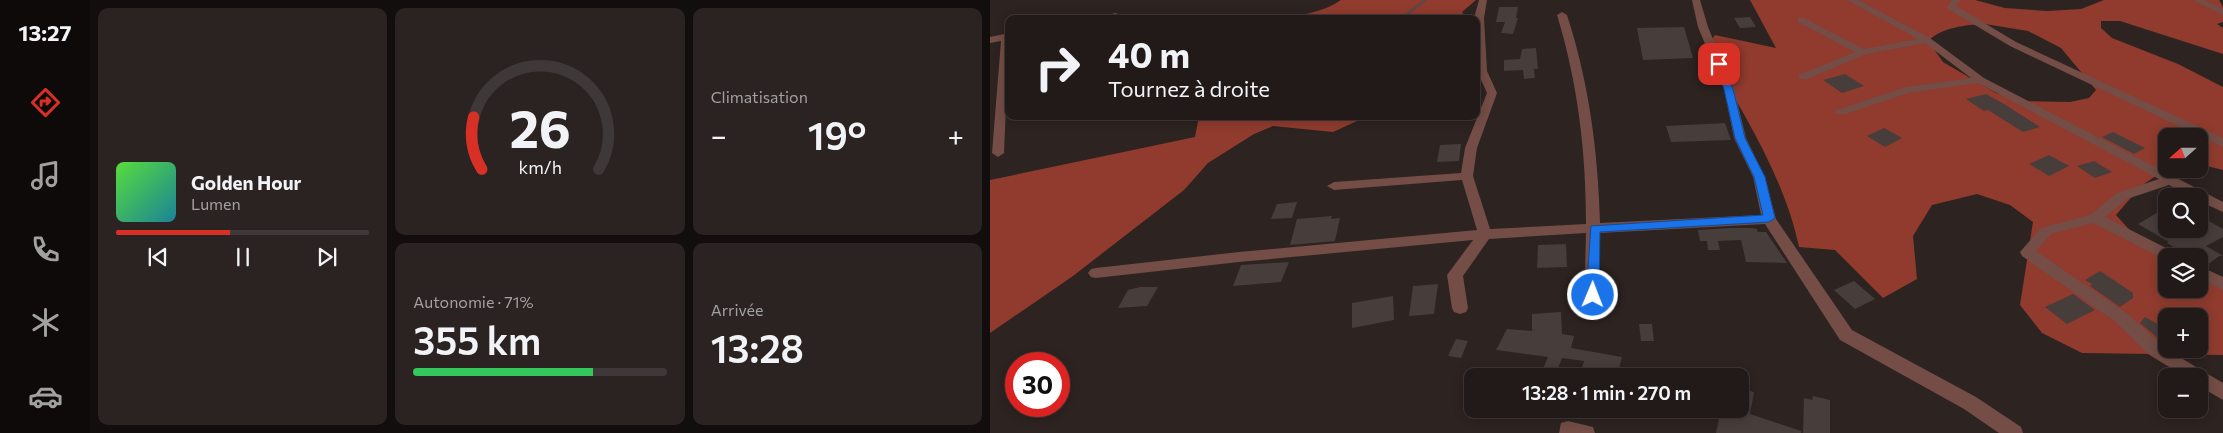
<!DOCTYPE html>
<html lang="fr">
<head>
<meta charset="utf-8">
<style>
  :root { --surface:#221a19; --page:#2a2322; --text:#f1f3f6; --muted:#a2a1a2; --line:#3f3838; --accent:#d93025 }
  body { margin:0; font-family:Commissioner,sans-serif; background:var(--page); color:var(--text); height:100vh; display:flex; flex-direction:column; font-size:19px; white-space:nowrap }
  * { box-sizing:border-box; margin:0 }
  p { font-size:16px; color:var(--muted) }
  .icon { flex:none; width:28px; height:28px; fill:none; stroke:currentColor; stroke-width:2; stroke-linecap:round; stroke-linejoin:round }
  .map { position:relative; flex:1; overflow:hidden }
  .details { display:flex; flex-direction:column; gap:8px; padding:8px; background:#130e0e; width:900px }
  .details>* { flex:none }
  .banner { position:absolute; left:15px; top:15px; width:475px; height:105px; border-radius:10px; box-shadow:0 2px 12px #0003,0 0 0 1px var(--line); background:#221a19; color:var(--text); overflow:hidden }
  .needle { width:32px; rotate:249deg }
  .buttons { position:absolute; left:1168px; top:128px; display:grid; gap:10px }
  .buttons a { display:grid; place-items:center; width:50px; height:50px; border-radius:10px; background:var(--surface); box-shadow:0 2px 12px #0003,0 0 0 1px var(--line); font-size:25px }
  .speed { position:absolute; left:15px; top:352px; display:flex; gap:10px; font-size:25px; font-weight:700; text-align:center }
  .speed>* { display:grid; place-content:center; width:65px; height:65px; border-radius:50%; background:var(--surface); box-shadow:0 2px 12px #0003,0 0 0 1px var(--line); line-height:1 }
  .speed .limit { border:8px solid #d22; background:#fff; color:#111 }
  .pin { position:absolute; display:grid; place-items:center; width:42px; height:42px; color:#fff; margin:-21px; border-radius:10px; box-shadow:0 2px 8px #0006 }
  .me { position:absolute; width:55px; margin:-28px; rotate:1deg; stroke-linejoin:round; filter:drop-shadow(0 0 4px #0008) }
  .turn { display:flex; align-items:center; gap:18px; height:105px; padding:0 20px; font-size:22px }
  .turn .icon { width:65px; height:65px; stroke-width:2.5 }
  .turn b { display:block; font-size:35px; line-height:42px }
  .big { font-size:38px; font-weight:600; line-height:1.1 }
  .details .card { flex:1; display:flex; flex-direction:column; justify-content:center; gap:8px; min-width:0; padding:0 18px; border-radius:10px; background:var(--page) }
  .details .dial { align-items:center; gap:0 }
  .dial svg { height:130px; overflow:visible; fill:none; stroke:var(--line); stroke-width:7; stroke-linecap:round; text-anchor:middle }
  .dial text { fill:var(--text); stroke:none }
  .song { display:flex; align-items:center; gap:15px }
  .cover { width:60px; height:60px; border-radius:8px; background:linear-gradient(135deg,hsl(110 70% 55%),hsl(190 70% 35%)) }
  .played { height:5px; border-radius:2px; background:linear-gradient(90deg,var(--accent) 45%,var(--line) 45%) }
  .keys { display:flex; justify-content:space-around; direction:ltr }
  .heat { display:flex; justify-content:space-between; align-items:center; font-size:28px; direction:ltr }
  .charge { height:8px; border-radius:4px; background:linear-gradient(90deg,#34c759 71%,var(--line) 0) }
  .details .tiles { flex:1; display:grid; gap:8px; grid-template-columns:repeat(3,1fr) }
  .card:first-child { grid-row:span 2 }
  .trip { position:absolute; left:474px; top:368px; width:285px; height:50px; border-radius:10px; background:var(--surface); box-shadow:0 2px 12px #0003,0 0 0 1px var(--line); font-weight:600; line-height:50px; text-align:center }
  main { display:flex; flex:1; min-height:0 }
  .tab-bar { display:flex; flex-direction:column; width:90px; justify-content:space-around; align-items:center; background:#0e0a0a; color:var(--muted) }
  .tab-bar .icon { width:35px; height:35px }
  .tab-bar .selected { color:var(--accent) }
  .tab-bar b { font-size:22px; color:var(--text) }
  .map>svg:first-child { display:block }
  .forest { fill:#903b2e; fill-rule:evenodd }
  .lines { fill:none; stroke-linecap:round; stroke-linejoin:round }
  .stream { stroke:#634545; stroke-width:3 }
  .building { fill:#473d3b }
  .minor { fill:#734d46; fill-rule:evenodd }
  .route { fill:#1a73e8; stroke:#114b97 }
</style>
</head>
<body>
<main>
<nav class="tab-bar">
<b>13:27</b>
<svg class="icon selected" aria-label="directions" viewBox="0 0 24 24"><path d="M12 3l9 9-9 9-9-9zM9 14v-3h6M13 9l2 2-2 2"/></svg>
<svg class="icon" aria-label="music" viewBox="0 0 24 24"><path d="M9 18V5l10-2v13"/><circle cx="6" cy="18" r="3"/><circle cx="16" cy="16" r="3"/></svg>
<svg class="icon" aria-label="phone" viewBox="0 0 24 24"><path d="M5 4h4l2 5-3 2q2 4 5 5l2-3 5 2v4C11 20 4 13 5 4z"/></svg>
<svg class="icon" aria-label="climate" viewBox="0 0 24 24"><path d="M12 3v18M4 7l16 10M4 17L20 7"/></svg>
<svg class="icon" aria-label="car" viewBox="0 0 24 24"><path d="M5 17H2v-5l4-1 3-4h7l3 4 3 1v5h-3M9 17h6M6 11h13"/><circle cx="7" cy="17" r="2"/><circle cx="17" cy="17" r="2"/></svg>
</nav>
<section class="details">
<div class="tiles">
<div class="card">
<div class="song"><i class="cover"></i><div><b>Golden Hour</b><p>Lumen</p></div></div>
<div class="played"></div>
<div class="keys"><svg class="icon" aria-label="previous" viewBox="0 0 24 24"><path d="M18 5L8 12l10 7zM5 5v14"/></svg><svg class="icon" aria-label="pause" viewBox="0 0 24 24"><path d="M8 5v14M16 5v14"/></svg><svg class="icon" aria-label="next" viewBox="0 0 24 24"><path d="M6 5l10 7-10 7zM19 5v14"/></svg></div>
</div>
<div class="card dial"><svg viewBox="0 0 100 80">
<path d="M14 69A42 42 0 1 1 86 69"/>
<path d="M14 69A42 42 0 0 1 9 37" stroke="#d93025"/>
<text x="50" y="56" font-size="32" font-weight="700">26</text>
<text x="50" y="72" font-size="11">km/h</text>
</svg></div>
<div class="card"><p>Climatisation</p>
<div class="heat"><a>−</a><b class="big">19°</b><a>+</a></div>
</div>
<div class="card"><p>Autonomie · 71%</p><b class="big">355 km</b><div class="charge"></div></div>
<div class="card"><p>Arrivée</p><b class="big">13:28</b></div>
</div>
</section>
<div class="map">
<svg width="1233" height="433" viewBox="0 0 1233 433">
  <rect width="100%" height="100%" fill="#2d2321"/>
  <!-- forest -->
  <g class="forest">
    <path d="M351,0H486L472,12L477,19H290C310,15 335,12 351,0Z"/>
    <path d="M760,0H985L1015,8L1057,11L1091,9L1114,0H1229L1233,7V22L1227,24L1233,28V54L1130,21H1111V28L1122,38L1188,64L1233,87V170L1209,164V136H1176V169L1151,186L1126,215L1145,236L1186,256H1176V289H1209V267L1233,279V355L1092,353L1052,333L1030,305L1043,222L1020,205L987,194L942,205L923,236L927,279L893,298L845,250L809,247C794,175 751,111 716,47L725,35L786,48ZM995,24L1038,31L1071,48L1106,90L1099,98L1080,102L1031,101L1006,93L953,62L938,41C953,27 975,25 995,24ZM1176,316H1209V349H1176Z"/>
    <path d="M209,116H378L343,132L283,126L264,134L218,163L194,190L83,276L0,333V180L205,137Z"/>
  </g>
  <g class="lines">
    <!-- stream -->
    <path class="stream" d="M411,19L435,0"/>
  </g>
  <!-- building -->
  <g class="building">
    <path d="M509,7H528L526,18H528L523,34L511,33L515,22H506Z"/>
    <path d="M760,17L766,27L750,28L744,18Z"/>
    <path d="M694,27L703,58L653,60L647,28Z"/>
    <path d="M546,48L548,69H544L545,78L534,79L533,70L514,71V60L530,59L532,49Z"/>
    <path d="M855,74L874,86L852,93L833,80Z"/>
    <path d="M996,94L1014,104L1050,127L1033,132L998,110L994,111L976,99Z"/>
    <path d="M735,123L741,140L681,142L676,126Z"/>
    <path d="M894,128L912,138L895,147L877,136Z"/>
    <path d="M1123,132L1155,148L1144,154L1112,137Z"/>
    <path d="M471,144L469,161L447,162L450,145Z"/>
    <path d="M1059,155L1079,166L1059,176L1039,164Z"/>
    <path d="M1104,161L1122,172L1105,178L1087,166Z"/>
    <path d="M307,202L302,218L281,219L287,204Z"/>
    <path d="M1170,211L1176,214V229H1209V224L1217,220L1233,229V237L1216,246L1233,256H1229L1216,266L1209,262V256H1199L1177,243L1179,242L1148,224Z"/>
    <path d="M342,216L341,219L350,218L345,241L300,245L307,219Z"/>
    <path d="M740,228H762L767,229L768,232H776L797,263L756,262L751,240L728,241L730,250H718L717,241H710L708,230Z"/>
    <path d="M576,244L577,267L547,268L548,245Z"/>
    <path d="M299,262L291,282L243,286L251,265Z"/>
    <path d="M1110,271L1143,293V298L1130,307L1100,286L1102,284L1095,280Z"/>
    <path d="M864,281L885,299L865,309L844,290Z"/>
    <path d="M448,284L444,314L419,316L423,286Z"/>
    <path d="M150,287H168L157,306L128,308L138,290Z"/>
    <path d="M1083,294L1105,310L1077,324L1055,307Z"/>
    <path d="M403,296L404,320L362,328V303Z"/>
    <path d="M571,312L572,334L584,336L581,348L632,357L627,376L590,375L594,361L572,358L565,376H550L558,357L506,350L517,329L542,331V314Z"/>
    <path d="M1155,317L1176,329V345L1150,323Z"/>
    <path d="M649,324H662L664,341H651Z"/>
    <path d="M466,339L478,341L471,358L458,356Z"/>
    <path d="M750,389L764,392L760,414L811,431V433H726L731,409H750Z"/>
    <path d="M823,396L840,400V433H813L814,398L822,400Z"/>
  </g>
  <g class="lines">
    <!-- minor -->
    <g class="minor">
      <path d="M489,0H497L494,18L497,71L507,93L487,148L483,176L500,229L596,224C596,152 588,84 567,15L572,12L577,15C599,83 608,151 610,223L771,215L763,177L744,138L734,89L708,27L702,0H710L718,27L744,89L756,138L775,177L786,219L862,330L986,397L1031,427L1033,433H1009L974,409L850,340L775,224L610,233V311L608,315L602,317L596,315L594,311L596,233L499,239L473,276L478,308L476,312L470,314L464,312L462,308L457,275L483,240L249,262L106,278L101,277L98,273L101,269L106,268L249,252L487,230L472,180L344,190L337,186L344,182L471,173L475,148L497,93L487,71L486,19L484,18Z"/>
      <path d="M857,0H868L940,38L994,78L1233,202V212L1209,201V196H1200L1179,185L1137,199L1115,217L1184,252L1186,256H1176V260L1103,223L1061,234L1046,251L1139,315L1176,349L1233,383V400L1209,386V376H1194L1158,354L1127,323L1032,256L1030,252L1051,228L1100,215L1127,193L1169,179L988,83L918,93L855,114H847L845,112L847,110L916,87L981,78L935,43L876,54L817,79H809V75L865,52L808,22V18H814L874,49L928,39Z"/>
      <path d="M962,0H970L966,6L1026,42L1233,138V147L1020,46L958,9L957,7Z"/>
      <path d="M1203,0H1214L1233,9V15Z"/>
      <path d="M125,13L128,14L130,19H107Z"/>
      <path d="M19,33L14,153L8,157L2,153L11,41L0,43V37Z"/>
      <path d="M1209,266L1233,277V290L1209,278Z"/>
      <path d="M578,421L603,427L605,433H569L571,423Z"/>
    </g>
  </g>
  <!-- route -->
  <path class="route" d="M729,61L733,64L743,89L755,138L775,177L785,218L779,222L610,232L609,295L607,298H598L596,295L601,226L773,215L764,177L745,138L734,89L725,64Z"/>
</svg>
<div class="buttons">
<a><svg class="needle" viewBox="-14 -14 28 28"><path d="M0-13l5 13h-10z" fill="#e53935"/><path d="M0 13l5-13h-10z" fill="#a2a1a2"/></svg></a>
<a><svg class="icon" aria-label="search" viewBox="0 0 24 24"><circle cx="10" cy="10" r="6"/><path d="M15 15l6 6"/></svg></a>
<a><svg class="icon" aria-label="layers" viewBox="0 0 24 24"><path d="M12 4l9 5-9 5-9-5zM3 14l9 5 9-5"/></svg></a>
<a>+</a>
<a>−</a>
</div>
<div class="speed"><div class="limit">30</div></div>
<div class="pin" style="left:729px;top:64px;background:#d93025"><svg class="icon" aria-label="arrive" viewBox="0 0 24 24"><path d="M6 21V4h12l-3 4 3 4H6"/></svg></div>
<svg class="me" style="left:603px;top:295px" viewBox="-20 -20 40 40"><circle r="17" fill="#1a73e8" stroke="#fff" stroke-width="3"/><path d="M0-11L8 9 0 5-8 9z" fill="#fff"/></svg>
<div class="trip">13:28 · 1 min · 270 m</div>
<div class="banner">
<div class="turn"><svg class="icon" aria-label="right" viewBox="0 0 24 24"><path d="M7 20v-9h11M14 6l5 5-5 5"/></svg><div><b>40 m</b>Tournez à droite</div></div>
</div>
</div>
</main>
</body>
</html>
